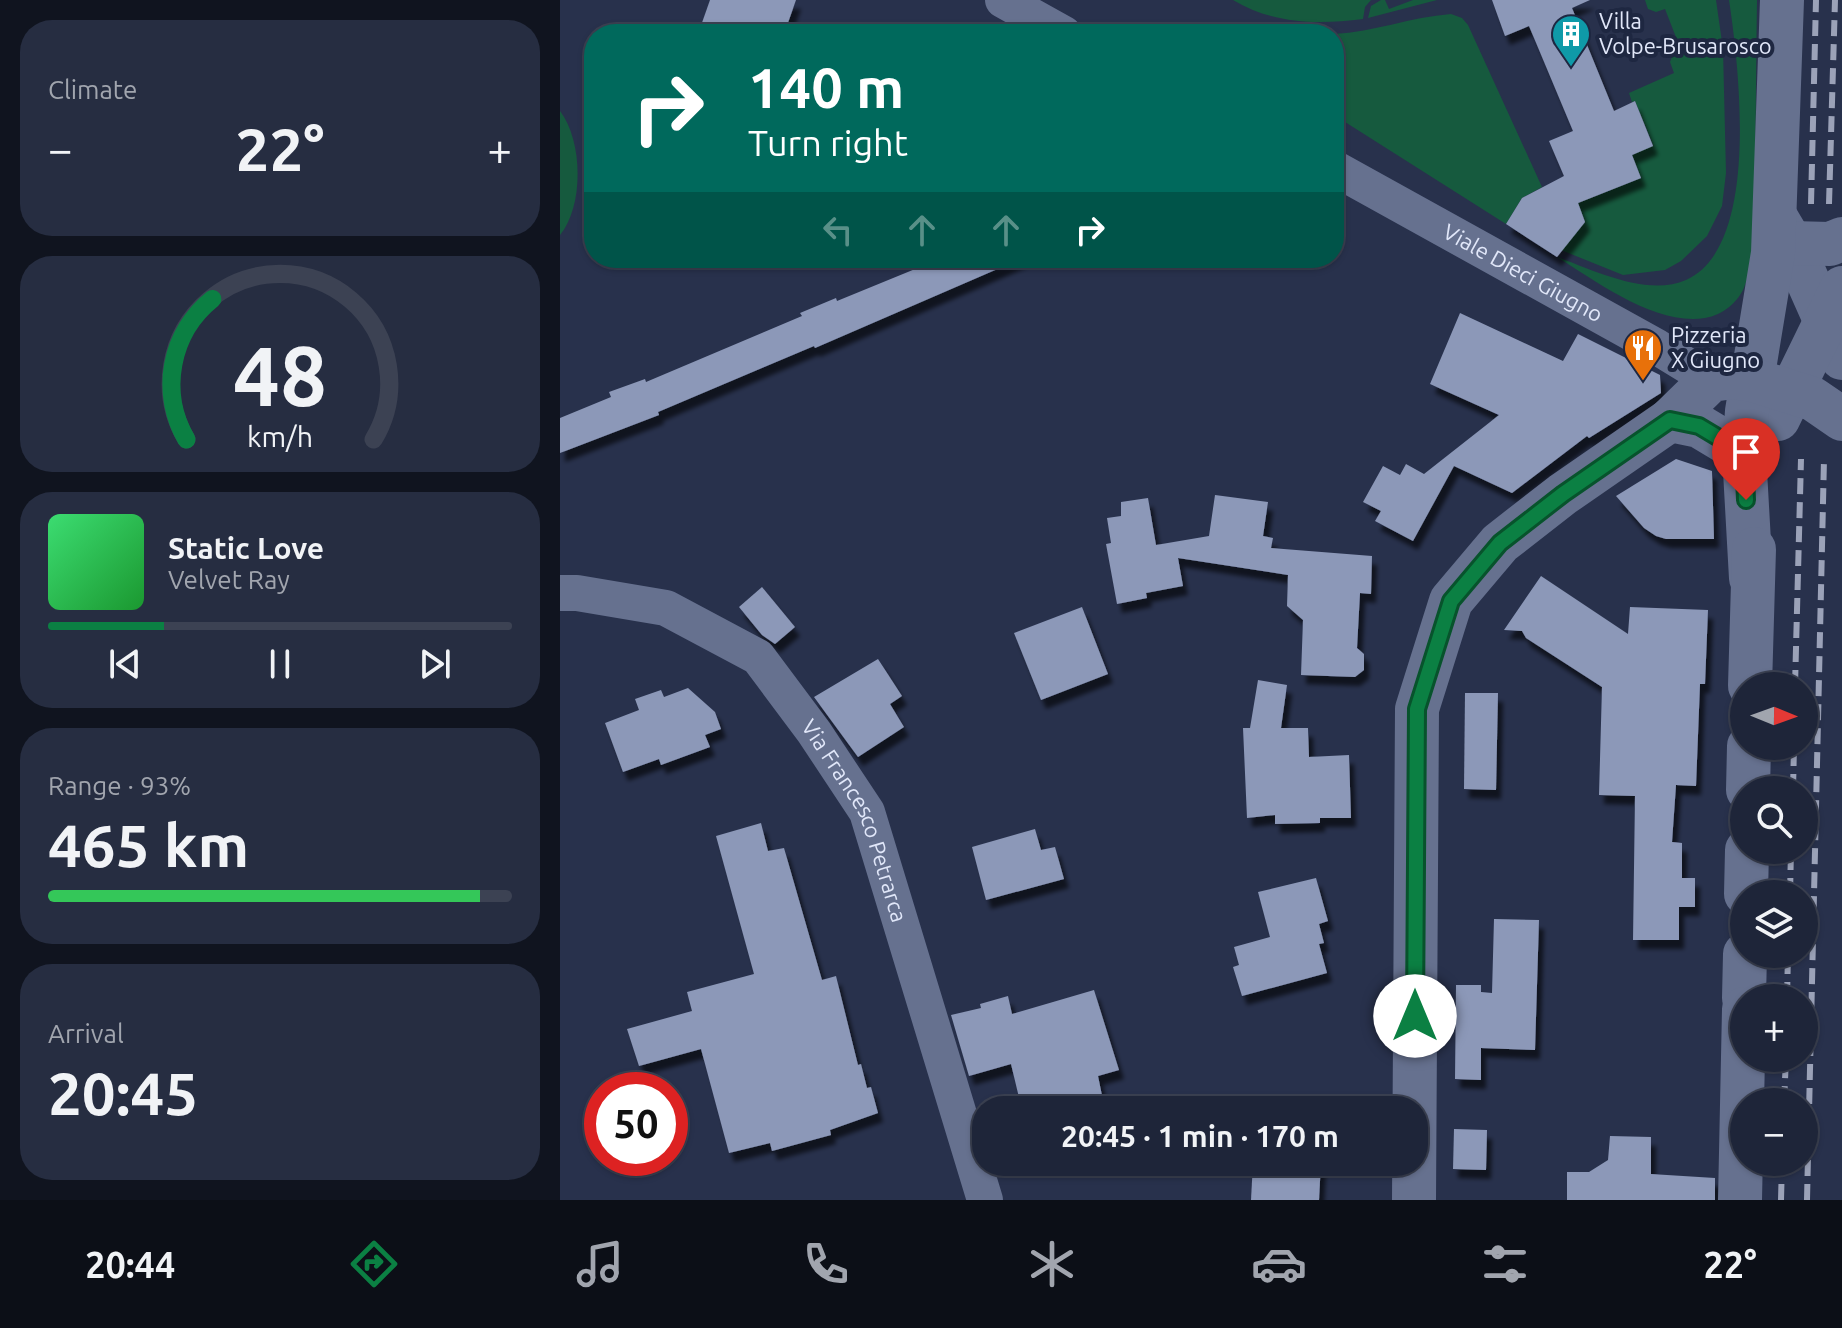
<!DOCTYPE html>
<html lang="en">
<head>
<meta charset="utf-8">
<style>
  :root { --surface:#1e2539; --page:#262d41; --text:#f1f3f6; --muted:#a1a5ae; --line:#3c4253; --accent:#0b8043 }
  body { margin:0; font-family:Ubuntu,sans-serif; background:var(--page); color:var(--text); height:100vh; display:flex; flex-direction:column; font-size:30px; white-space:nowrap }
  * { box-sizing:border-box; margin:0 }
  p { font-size:26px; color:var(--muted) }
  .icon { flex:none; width:44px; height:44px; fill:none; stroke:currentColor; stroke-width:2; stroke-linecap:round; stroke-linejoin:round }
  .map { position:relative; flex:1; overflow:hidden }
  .details { display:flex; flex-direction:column; gap:20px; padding:20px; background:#10141f; width:560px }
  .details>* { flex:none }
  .banner { position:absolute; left:24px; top:24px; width:760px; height:244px; border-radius:32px; box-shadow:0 2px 6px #0004,0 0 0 2px var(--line); background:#00695c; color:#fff; overflow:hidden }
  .needle { width:52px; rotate:91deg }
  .buttons { position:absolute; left:1170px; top:672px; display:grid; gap:16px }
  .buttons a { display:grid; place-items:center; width:88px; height:88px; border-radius:50%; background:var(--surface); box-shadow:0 2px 6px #0004,0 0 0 2px var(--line); font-size:40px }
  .speed { position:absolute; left:24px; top:1072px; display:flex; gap:16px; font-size:40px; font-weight:700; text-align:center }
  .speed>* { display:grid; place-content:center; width:104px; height:104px; border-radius:50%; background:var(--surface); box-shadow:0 2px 6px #0004,0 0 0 2px var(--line); line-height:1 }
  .speed .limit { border:12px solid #d22; background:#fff; color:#111 }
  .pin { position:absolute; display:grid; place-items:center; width:68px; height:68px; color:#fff; margin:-82px -34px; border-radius:50% 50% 50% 0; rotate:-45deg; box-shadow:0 0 8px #0007 }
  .pin .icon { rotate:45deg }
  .me { position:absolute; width:88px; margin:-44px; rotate:0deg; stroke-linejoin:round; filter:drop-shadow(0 0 6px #0008) }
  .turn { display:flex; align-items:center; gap:28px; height:168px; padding:0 32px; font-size:36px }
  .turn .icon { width:104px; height:104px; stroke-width:2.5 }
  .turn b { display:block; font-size:56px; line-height:68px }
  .lanes { display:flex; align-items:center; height:76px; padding:0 32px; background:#0003; justify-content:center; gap:40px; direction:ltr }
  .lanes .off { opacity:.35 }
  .big { font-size:60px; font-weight:600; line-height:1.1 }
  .details .tile { flex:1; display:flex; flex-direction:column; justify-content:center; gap:12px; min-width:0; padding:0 28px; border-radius:32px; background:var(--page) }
  .details .dial { align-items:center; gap:0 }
  .dial svg { height:208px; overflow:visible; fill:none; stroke:var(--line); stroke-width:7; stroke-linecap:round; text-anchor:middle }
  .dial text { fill:var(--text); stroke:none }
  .song { display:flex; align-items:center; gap:24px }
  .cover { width:96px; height:96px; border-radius:12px; background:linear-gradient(135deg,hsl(140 70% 55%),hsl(130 70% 35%)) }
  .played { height:8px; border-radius:4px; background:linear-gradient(90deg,var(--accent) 25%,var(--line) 25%) }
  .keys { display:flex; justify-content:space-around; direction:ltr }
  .heat { display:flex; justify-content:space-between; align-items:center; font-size:44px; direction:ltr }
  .charge { height:12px; border-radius:6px; background:linear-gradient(90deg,#34c759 93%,var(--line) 0) }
  .trip { position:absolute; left:412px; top:1096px; width:456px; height:80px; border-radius:32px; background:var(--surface); box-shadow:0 2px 6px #0004,0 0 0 2px var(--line); font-weight:600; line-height:80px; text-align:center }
  .dock { display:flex; height:128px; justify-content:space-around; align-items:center; background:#0c0f17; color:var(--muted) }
  .dock .icon { width:56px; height:56px }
  .dock .selected { color:var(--accent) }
  .dock b { font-size:36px; color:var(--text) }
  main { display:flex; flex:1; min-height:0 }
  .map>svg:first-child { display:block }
  .green { fill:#165a3e }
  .building { fill:#8c98b8; filter:url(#shadow) }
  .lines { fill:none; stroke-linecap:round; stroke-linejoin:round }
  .street { stroke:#66718f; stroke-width:36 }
  .secondary { stroke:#66718f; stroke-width:44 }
  .rail { stroke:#9ba2b8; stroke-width:6; stroke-dasharray:16 8; stroke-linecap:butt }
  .route-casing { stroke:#07532c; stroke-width:20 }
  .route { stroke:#0b8043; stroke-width:14 }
  .labels { text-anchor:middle; stroke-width:8; stroke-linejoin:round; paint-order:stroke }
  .poi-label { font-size:22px; fill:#e1e7f9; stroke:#1e2741; text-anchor:start }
  .street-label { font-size:22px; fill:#e1e7f9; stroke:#1e2741 }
</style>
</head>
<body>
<main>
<section class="details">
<div class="tile"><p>Climate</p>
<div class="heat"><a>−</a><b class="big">22°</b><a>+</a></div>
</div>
<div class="tile dial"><svg viewBox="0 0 100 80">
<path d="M14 69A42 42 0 1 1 86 69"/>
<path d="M14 69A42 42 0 0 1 24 15" stroke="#0b8043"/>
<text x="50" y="56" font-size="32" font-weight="700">48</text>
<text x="50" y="72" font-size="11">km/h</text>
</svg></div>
<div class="tile">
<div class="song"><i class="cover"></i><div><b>Static Love</b><p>Velvet Ray</p></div></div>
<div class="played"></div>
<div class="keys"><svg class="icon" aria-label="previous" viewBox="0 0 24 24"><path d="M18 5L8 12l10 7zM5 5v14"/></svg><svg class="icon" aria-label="pause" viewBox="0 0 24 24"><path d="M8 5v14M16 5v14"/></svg><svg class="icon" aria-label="next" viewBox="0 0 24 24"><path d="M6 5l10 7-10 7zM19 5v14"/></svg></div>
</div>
<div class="tile"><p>Range · 93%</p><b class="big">465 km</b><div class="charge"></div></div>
<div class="tile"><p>Arrival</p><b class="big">20:45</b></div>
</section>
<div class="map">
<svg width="1282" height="1200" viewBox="0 0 1282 1200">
  <defs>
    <filter id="shadow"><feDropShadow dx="5" dy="9" stdDeviation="2" flood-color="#0009"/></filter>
  </defs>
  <rect width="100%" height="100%" fill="#28314c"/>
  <!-- green -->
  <g class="green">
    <path d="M673,0H811L805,7L803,19C757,25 713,24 673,0Z"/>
    <path d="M821,0H825L829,9L853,0H877L808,18L811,6Z"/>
    <path d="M1085,0H1156L1163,49L1166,173L1162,206L1147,236L1121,261L1105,270L1063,275L1001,250L1025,222L1018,203L1081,178L1072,155L1093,145L1075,101L1072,102L1069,93L1114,73L1110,62L1113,54L1121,50L1105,9L1096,12L1088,9Z"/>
    <path d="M1169,0H1197C1196,57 1196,113 1195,170C1195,203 1197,255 1185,285C1179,302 1163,315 1145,318C1096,326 1037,282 997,257C1033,270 1087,297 1126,280C1201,247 1179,66 1169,0Z"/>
    <path d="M891,14L902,18L908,25L982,187L962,198L946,224L774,115V34C814,32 851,17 891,14Z"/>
    <path d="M0,111C23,141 24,206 0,235Z"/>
  </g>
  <!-- building -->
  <g class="building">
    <path d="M150,0H236L224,34H138Z"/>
    <path d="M932,0H1030L1012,8L1054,111L1075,101L1093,146L1072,155L1081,178L1018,203L1025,222L997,257L946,224L962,198L1004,176L989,141L1013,131L969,26L945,36Z"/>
    <path d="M382,258H463L255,348L254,346L98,412L99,415L0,453V418L51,397L49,392L85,379L86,382L242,316L240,313L276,298L277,301Z"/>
    <path d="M900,313L1003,361L1018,334L1100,375L1101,393L1029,438L1027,436L952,493L894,466L853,541L815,521L821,511L803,502L823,466L840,475L846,464L864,474L939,415L870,384Z"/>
    <path d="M1116,459L1152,471L1154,539H1106L1096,536L1084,528L1056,496Z"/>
    <path d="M655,495L708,502L703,536L713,538L711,548L812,556L811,594L800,593L797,648L804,654V670L795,677L741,675L743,620L727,606L728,575L618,558L623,586L586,593L587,598L557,604L546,544L551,543L547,518L561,516V502L588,498L596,545L649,536Z"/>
    <path d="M981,576L1068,634L1070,607L1148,610L1145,684H1140L1136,786L1116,785L1112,842L1122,843V878H1135V907H1119V940H1073L1075,796L1039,795L1042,687L966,638L962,631L944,630Z"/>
    <path d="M202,587L235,627L215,644L202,635L179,607Z"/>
    <path d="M522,607L548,674L481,700L454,633Z"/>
    <path d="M318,659L342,696L330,704L344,727L298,757L254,697Z"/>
    <path d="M698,680L727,685L721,728H748L749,757L789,755L791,818H760V823L715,824V815L687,818L683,728H690Z"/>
    <path d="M128,688L155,712L161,729L145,735L150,747L101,765L99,759L63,772L45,723L79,710L75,699L101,690L104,697Z"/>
    <path d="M905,693H938L936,790L904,789Z"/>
    <path d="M201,823L208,851L224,848L262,980L276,976L298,1065L301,1064L307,1088L311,1087L318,1113L270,1130L271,1135L212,1151L210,1143L169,1153L141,1049L79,1066L67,1029L132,1011L127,992L194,974L156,836Z"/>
    <path d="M475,829L481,850L495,847L504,879L426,900L412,847Z"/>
    <path d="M756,878L768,921L759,924L764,943L759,944L767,973L682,996L673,967L679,965L674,947L710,937L698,892Z"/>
    <path d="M934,919L979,920L975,1050L921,1048V1080L895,1079L896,985H921V992L932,993Z"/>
    <path d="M534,990L559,1070L538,1076L545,1110H462L451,1064L409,1076L391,1015L421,1008L420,1004L448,996L452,1014Z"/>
    <path d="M894,1129L927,1130L926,1170L893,1169Z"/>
    <path d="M1050,1136L1091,1137V1174L1155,1178V1200H1007V1172H1029L1048,1160Z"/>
    <path d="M693,1162H761L759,1200H691Z"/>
  </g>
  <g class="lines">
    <!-- street -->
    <g class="street">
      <path d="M443,0L504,34"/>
      <path id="s1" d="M774,168L1097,347L1151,380"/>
      <path id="s2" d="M0,593H17L106,608L198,657L254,732L307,812L425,1200"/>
    </g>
    <!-- secondary -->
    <g class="secondary">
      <path d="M1215,216L1231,243L1282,358"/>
      <path d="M1231,243L1270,244L1282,239"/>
      <path d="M1218,419L1282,288"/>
      <path d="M1110,420L1139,426L1184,453"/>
      <path d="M1191,578L1184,453L1187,411L1213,253L1222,0"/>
      <path d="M1190,686L1194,549"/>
      <path d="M1188,790L1189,746"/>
      <path d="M1186,894L1187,850"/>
      <path d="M1184,998L1185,954"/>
      <path d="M854,1200L857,709L891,601L940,543L1003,494L1110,420L1151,380L1173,377L1193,380L1253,399L1282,419"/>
      <path d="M1180,1200L1184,1009"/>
    </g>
    <!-- rail -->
    <g class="rail">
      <path d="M1251,204L1256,0"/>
      <path d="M1269,204L1275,0"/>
      <path d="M1235,686L1241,459"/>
      <path d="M1233,790L1234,746"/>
      <path d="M1230,894L1231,850"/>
      <path d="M1227,998L1228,954"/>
      <path d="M1224,1102L1226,1058"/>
      <path d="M1221,1200L1222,1162"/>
      <path d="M1247,1200L1264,459"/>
    </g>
  </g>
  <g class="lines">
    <!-- route casing -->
    <g class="route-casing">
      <path id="route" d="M855,1016L857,709L891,601L940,543L1003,494L1110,420L1139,426L1184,453L1186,500"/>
    </g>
    <!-- route -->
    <use href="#route" class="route"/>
  </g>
  <!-- icons -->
  <defs>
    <g id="building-pin" transform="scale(2)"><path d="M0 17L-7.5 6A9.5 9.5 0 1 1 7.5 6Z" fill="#0f9aa8" stroke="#1e2741"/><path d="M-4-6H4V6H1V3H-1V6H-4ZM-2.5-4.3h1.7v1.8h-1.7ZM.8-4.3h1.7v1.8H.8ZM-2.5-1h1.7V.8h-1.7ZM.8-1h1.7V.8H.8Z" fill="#fff"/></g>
    <g id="restaurant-pin" transform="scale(2)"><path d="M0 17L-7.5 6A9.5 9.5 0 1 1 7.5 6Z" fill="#e8710a" stroke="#1e2741"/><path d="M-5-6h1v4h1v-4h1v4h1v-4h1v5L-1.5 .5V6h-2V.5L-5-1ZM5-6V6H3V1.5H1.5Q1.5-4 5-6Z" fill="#fff"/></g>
  </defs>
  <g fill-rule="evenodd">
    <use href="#building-pin" x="1011" y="34"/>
    <use href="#restaurant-pin" x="1083" y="348"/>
  </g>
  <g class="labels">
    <!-- poi labels -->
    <g class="poi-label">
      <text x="1039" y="29">Villa<tspan x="1039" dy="25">Volpe-Brusarosco</tspan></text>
      <text x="1111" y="343">Pizzeria<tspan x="1111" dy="25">X Giugno</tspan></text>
    </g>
    <!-- street labels -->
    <g class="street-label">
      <text dy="8" stroke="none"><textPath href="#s1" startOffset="216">Viale Dieci Giugno</textPath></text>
      <text dy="8" stroke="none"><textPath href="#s2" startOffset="404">Via Francesco Petrarca</textPath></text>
    </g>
  </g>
</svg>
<div class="buttons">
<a><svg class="needle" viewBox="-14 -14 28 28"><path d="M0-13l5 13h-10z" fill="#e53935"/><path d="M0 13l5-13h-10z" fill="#a1a5ae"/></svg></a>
<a><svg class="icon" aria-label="search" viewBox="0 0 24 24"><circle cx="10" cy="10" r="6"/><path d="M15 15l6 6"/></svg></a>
<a><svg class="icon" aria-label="layers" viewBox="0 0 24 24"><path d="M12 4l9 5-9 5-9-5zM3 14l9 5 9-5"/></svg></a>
<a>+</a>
<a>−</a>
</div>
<div class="speed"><div class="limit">50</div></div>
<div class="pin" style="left:1186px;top:500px;background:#d93025"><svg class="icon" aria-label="arrive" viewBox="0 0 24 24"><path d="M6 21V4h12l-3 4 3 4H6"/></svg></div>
<svg class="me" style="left:855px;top:1016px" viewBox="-20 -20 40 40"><circle r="19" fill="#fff"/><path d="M0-13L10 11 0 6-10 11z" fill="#0b8043"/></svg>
<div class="trip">20:45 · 1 min · 170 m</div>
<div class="banner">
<div class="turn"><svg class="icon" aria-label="right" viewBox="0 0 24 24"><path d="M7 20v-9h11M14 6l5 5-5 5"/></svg><div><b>140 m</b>Turn right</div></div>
<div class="lanes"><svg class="icon off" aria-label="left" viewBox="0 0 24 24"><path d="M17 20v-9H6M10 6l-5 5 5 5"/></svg><svg class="icon off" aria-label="ahead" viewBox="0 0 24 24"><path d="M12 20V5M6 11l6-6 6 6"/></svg><svg class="icon off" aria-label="ahead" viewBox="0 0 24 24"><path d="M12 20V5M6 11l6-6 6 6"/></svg><svg class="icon" aria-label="right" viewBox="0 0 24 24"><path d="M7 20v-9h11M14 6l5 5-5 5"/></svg></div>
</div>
</div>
</main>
<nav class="dock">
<b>20:44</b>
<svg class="icon selected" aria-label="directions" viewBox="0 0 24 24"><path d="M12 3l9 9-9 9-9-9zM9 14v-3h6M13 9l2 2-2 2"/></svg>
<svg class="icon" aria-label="music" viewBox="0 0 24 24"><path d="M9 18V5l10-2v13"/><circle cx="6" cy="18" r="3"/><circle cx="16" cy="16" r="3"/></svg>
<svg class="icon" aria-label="phone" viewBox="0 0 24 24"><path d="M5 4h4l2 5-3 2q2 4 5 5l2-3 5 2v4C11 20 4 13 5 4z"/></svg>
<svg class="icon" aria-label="climate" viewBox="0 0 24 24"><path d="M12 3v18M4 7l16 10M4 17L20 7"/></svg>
<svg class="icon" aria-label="car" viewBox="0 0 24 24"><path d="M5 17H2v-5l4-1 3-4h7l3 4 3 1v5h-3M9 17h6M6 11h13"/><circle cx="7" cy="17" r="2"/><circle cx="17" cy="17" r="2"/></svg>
<svg class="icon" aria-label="filters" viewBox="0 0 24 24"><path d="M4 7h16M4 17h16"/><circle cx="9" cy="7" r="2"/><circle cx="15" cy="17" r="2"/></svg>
<b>22°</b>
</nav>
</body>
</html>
